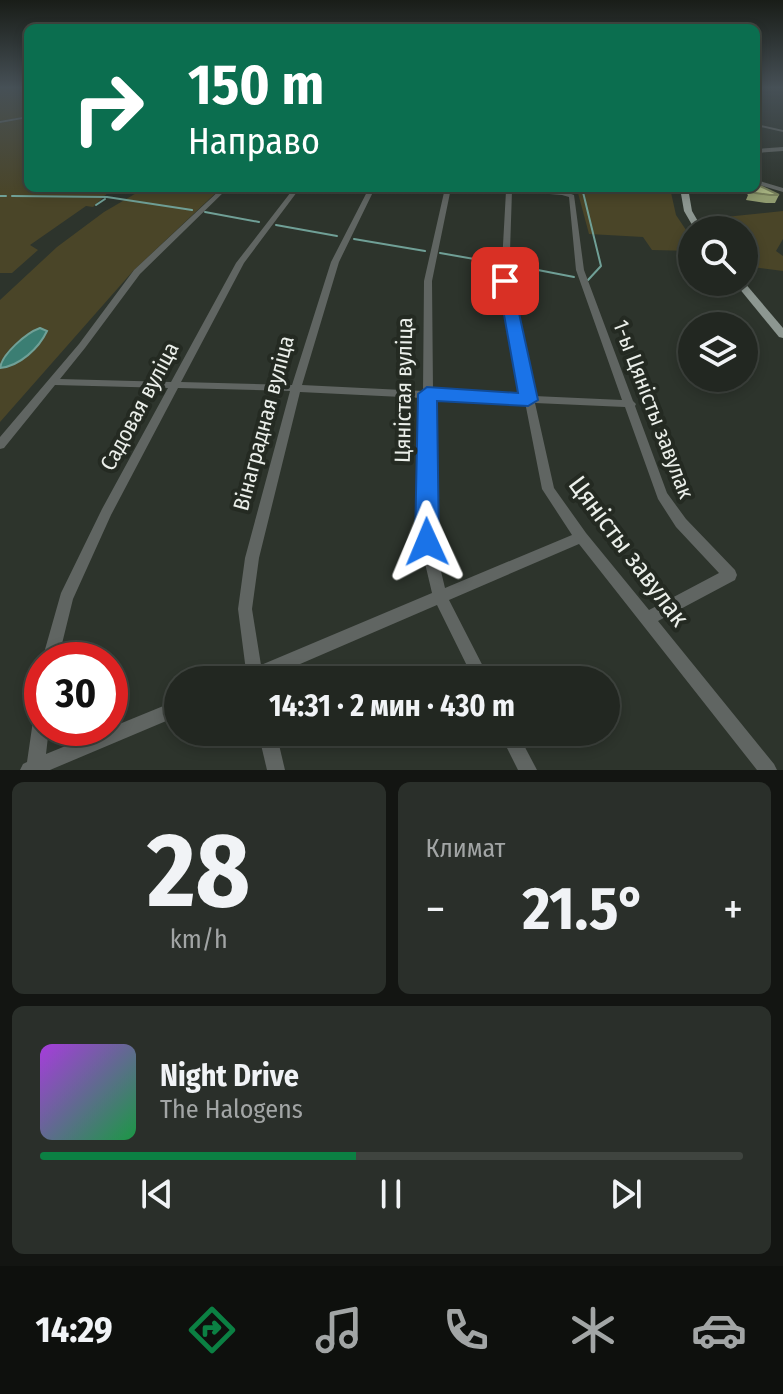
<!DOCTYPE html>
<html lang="ru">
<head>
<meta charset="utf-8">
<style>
  :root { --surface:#222721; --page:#2a2f2a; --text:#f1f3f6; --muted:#a2a5a5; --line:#3f443f; --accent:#0b8043 }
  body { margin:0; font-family:"Fira Sans Condensed",sans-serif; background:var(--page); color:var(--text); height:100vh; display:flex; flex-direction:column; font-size:30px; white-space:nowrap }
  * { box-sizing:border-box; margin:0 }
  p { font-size:26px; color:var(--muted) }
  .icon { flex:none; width:44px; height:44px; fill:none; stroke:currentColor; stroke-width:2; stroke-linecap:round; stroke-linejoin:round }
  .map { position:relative; height:770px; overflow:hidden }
  .details { display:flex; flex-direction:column; gap:12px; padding:12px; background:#131512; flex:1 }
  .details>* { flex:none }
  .hud { position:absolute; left:24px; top:24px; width:736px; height:168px; border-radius:12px; box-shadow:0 4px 12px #0003,0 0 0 2px var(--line); background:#0b6e4f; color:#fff; overflow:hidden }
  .fabs { position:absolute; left:678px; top:216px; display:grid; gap:16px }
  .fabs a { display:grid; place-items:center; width:80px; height:80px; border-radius:50%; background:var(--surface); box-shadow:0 4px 12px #0003,0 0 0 2px var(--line); font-size:40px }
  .speed { position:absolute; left:24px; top:642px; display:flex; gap:16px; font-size:40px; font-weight:700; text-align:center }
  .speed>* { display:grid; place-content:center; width:104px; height:104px; border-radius:50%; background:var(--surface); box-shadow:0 4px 12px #0003,0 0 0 2px var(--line); line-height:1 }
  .speed .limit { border:12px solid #d22; background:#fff; color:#111 }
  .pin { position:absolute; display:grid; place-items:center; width:68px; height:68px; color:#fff; margin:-34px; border-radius:16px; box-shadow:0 4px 12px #0006 }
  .me { position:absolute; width:88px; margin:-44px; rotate:359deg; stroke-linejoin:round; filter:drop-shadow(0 0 6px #0008) }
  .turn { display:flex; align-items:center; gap:28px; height:168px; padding:0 32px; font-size:36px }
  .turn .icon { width:104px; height:104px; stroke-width:2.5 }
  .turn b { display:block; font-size:56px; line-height:68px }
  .big { font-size:60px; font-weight:700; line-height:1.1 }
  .details .widget { flex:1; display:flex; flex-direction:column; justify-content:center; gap:12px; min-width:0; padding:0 28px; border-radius:12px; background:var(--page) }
  .details .dial { align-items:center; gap:0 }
  .dial b { font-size:104px; line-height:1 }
  .song { display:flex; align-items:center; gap:24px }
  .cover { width:96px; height:96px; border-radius:12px; background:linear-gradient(135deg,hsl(280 70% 55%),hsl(140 70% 35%)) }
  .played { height:8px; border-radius:4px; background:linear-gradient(90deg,var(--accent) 45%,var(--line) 45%) }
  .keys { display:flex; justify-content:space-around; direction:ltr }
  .heat { display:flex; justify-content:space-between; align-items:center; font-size:44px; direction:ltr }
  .details .tiles { flex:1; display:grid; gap:12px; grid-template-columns:1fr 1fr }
  .widget:last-child { grid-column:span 2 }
  .trip { position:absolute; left:164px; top:666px; width:456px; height:80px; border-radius:40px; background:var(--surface); box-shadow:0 4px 12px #0003,0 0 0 2px var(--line); font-weight:700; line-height:80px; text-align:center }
  .dock { display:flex; height:128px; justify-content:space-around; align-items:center; background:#0e100d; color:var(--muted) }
  .dock .icon { width:56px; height:56px }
  .dock .on { color:var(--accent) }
  .dock b { font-size:36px; color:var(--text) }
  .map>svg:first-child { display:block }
  .green { fill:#4a4528 }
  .water { fill:#3b7e73; stroke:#70a097; stroke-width:2 }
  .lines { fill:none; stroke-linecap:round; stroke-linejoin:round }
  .stream { stroke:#70a097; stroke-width:2 }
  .minor { fill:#606562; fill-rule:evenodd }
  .major { fill:#8d9791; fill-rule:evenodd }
  .wall { fill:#909b6f }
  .building { fill:#a8b481; stroke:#767e5a; stroke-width:2 }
  .route { fill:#1a73e8; stroke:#114b97; stroke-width:2 }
  .labels { text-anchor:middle; stroke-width:8; stroke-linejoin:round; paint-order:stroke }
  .street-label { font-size:22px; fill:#ebefea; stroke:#242a22 }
  .near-street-label { font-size:26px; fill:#ebefea; stroke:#242a22 }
</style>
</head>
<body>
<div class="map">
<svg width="783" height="770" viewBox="0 0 783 770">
  <rect width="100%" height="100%" fill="#2d342c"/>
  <!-- green -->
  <g class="green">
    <path d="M0,87H28V116L0,121Z"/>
    <path d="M28,118V188H113L93,207L86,206L30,245L38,250L12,273H0V123Z"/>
    <path d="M145,188H221L133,271L0,422V300L57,247L104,212Z"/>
    <path d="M516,188H670L676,215L692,239V251L652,250L643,237L589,234L578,193Z"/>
    <path d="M783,211V239L776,251L783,256V271L744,266V230H714L706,219Z"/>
  </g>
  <!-- water -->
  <path class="water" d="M40,328L47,331C39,348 20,366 0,368C2,354 26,333 40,328Z"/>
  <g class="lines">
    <!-- stream -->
    <g class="stream">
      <path d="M582,188L601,266L588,280"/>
      <path d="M43,193L52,188"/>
      <path d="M0,196H6"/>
      <path d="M12,196L107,197L192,210"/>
      <path d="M96,205L105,199"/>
      <path d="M205,212L259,222"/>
      <path d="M276,225L337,236"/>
      <path d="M354,239L425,251"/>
      <path d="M440,253L497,263"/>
      <path d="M512,265L574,277"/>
    </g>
    <!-- minor -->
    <g class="minor">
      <path d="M28,116V118L0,123V121Z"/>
      <path d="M756,124L783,130V132L756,126Z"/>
      <path d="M783,147V151L756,153V149Z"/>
      <path d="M756,180L783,188V192L756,184Z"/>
      <path d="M222,188H228L140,274L85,348L60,379L171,382L236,263L294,188H300L244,263L181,382L292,385L331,262L369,188H375L339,262L302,385L423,391L424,281L445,188H451L432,281L433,391L524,395L501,281L506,191L488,190L485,188L563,191L574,195L584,270L633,401L636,404L635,406L667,493L686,519L735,570L737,575L735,580L658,621L774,764L777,770H757L579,544L449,600L490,680H474L437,605L263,680H236L238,674L246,671L238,609L245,558L290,391L178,388L111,515L73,599L58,660H42L61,593L102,509L168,388L55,385L4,448L0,449V437L79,344L134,270ZM512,191L562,195L569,197L576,270L622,400L534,396L509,281ZM300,392L422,398L420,542L432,593L261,665L252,609L259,558ZM433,398L525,402L542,489L572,535L445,588L434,542ZM535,403L625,407L658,499L676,527L719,573L649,610L586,533L554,488Z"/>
      <path d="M178,700V716L50,770H20L23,764L27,762L34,714L36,708L42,706V728H49L46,754Z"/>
      <path d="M258,732H276L285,770H267Z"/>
      <path d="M499,732H517L537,770H518Z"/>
    </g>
    <!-- major -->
    <g class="major">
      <path d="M680,188H688L692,211L703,230H695L684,211Z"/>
      <path d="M734,282H744L783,328V338L779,337Z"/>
    </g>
  </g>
  <!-- wall -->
  <path class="wall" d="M748,188H756L779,195L775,203H766L746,200L748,195L746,193Z"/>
  <!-- building -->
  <path class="building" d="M756,186H760L779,195H770L749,192L755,190L753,188H756Z"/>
  <!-- sky -->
  <linearGradient id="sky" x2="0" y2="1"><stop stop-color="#191d18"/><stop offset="0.45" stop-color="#465056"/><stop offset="1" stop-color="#465056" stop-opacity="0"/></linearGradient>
  <rect width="783" height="195" fill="url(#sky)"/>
  <!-- route -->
  <path class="route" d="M505,277L512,281L538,400L528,406L437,401L439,542L436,549L427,552L419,549L415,542L418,394L427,387L518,393L498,281Z"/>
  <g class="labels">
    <!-- street labels -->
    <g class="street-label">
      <text transform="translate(403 390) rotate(-89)" y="8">Цяністая вуліца</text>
      <text transform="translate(139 406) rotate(-62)" y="8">Садовая вуліца</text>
      <text transform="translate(654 409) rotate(69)" y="8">1-ы Цяністы завулак</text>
      <text transform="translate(263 423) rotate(-75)" y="8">Вінаградная вуліца</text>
    </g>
    <!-- near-street labels -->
    <g class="near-street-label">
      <text transform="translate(629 551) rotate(53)" y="9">Цяністы завулак</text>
    </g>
  </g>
</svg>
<div class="fabs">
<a><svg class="icon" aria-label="search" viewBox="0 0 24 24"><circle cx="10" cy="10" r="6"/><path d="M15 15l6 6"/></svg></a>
<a><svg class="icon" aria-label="layers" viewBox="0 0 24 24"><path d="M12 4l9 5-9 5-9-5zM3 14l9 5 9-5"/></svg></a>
</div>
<div class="speed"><div class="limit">30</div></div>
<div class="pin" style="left:505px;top:281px;background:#d93025"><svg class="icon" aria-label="arrive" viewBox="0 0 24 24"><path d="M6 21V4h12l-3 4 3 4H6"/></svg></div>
<svg class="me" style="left:427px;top:542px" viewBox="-20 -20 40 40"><path d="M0-17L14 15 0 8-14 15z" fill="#1a73e8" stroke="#fff" stroke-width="4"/></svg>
<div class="trip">14:31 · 2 мин · 430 m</div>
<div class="hud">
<div class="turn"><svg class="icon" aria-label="right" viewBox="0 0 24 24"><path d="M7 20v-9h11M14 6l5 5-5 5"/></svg><div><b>150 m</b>Направо</div></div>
</div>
</div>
<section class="details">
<div class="tiles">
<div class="widget dial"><b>28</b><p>km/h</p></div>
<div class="widget"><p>Климат</p>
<div class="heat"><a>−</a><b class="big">21.5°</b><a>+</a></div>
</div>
<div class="widget">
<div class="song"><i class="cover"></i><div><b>Night Drive</b><p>The Halogens</p></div></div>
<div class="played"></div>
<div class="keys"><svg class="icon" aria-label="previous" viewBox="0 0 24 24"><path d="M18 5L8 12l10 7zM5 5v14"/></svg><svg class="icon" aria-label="pause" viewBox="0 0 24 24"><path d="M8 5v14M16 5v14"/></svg><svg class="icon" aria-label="next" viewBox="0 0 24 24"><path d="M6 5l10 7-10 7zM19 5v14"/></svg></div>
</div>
</div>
</section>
<nav class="dock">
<b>14:29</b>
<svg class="icon on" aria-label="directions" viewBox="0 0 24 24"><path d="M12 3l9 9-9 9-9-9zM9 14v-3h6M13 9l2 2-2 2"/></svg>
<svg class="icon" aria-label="music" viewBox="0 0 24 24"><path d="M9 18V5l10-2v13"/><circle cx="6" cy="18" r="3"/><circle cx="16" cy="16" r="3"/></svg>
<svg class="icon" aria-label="phone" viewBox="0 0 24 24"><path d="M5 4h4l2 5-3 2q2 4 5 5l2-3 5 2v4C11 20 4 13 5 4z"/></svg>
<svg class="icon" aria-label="climate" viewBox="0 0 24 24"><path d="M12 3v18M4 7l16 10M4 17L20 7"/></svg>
<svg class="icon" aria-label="car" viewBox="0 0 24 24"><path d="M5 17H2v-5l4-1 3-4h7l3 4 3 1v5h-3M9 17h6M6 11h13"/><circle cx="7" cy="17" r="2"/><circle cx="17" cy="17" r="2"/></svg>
</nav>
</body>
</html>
